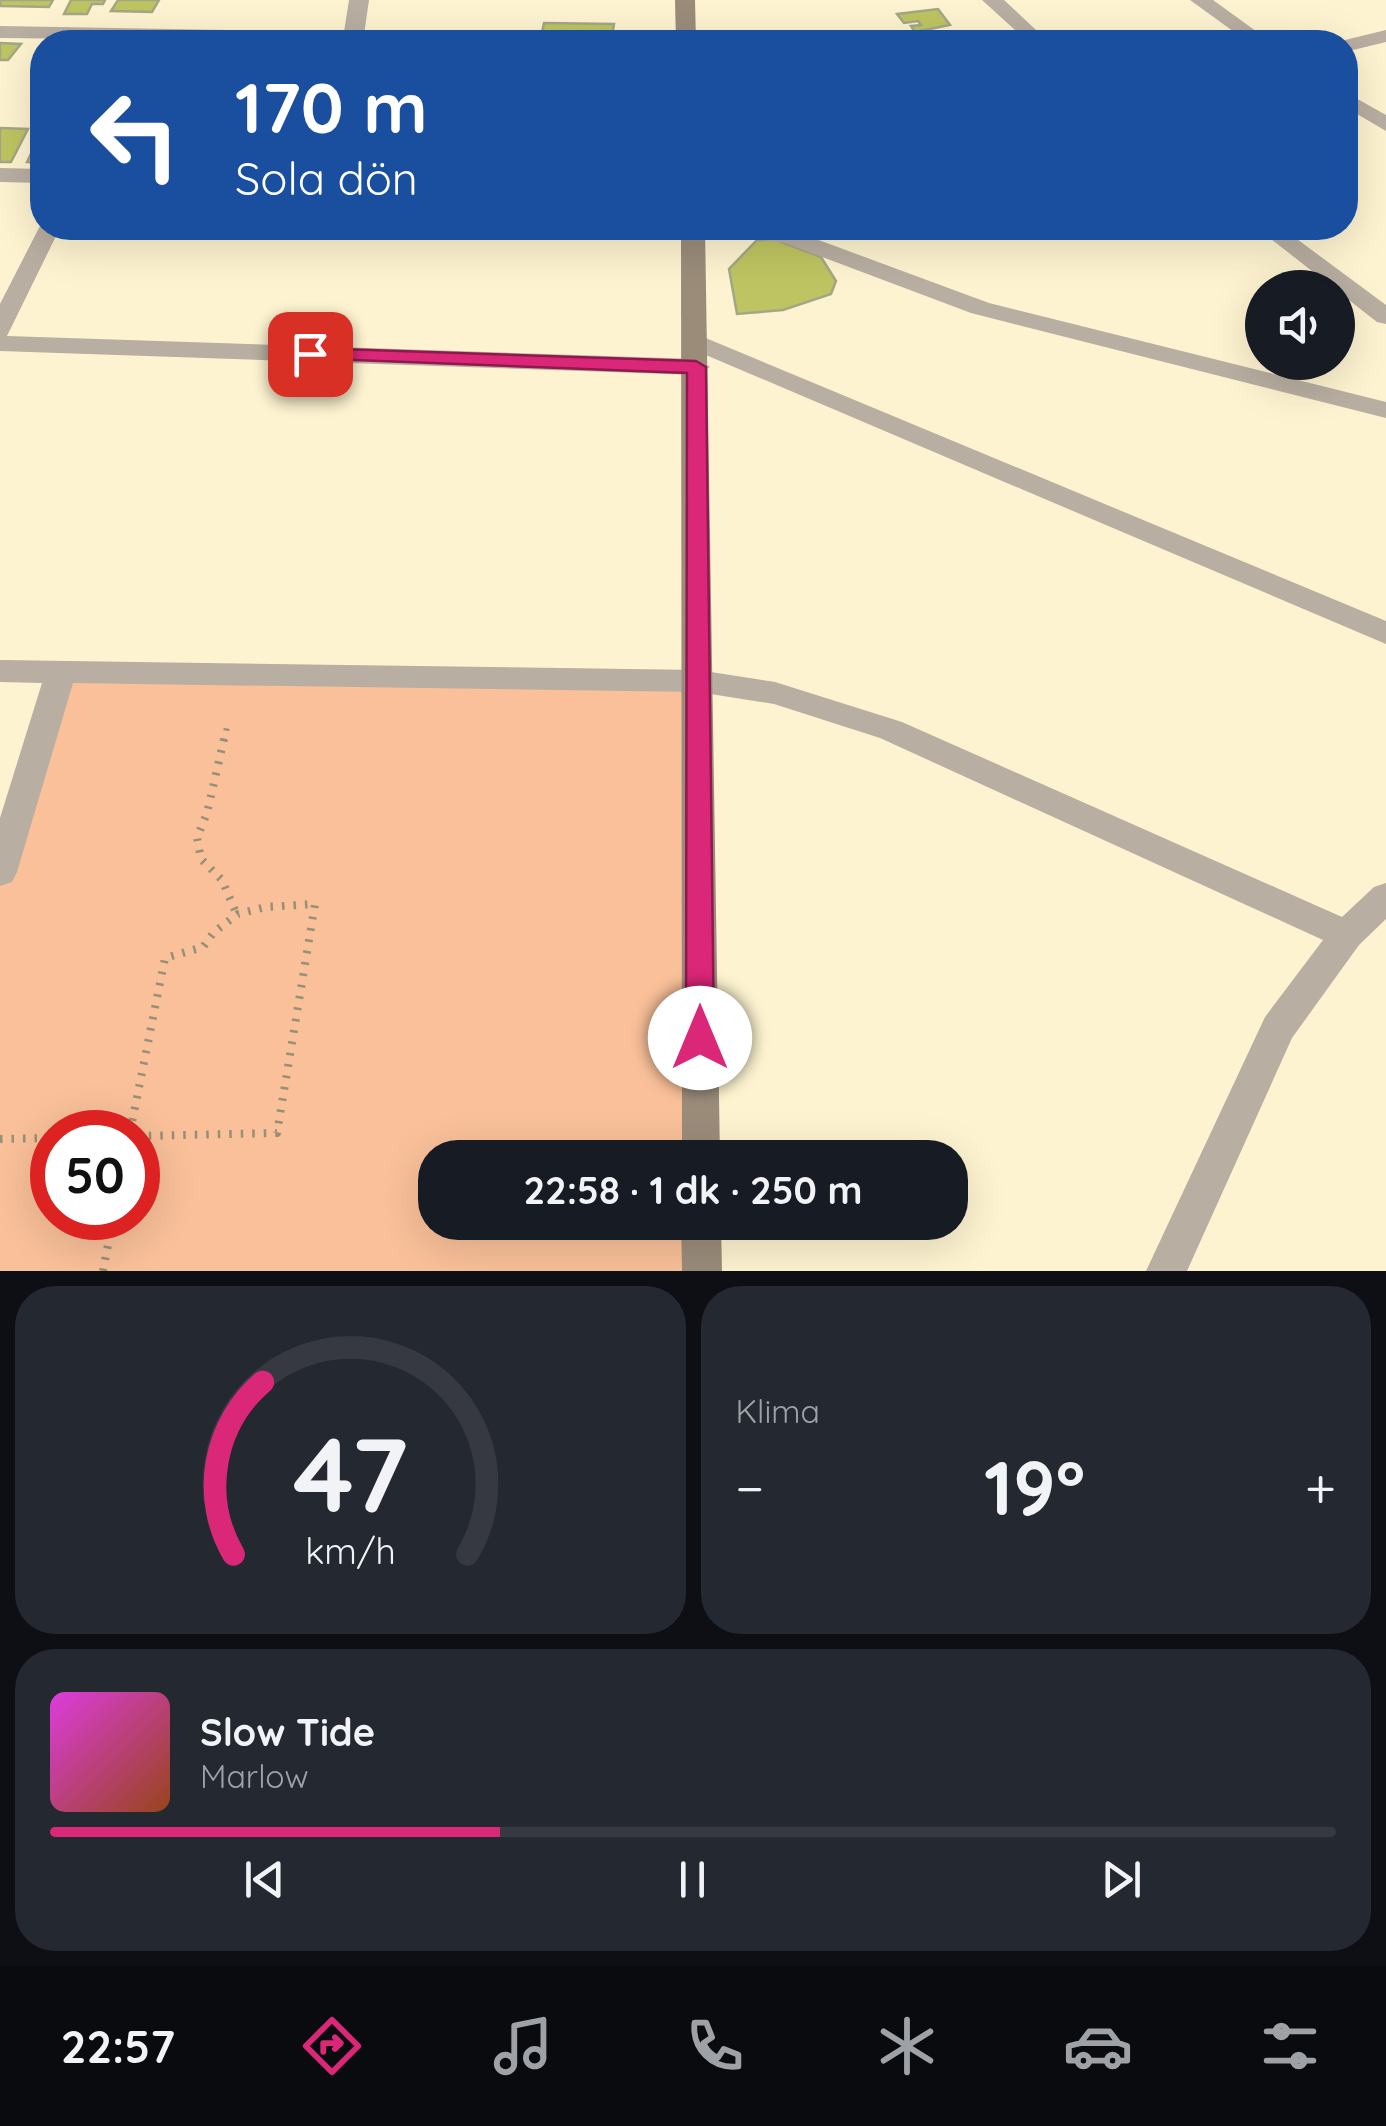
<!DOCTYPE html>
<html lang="tr">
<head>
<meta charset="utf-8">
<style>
  :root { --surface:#171b24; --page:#242831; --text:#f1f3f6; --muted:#9ea1a6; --line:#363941; --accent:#db2777 }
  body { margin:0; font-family:Quicksand,sans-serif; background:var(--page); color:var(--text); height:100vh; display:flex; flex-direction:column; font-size:38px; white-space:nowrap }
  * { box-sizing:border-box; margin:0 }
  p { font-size:32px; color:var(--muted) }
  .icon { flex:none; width:55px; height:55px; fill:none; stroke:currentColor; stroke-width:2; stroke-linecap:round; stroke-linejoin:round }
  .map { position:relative; height:1271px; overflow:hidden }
  .drawer { display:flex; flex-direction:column; gap:15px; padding:15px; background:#0d0f14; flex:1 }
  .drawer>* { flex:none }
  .top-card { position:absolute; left:30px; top:30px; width:1328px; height:210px; border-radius:40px; box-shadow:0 10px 40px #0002; background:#1a4fa0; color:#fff; overflow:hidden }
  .controls { position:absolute; left:1245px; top:270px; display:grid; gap:20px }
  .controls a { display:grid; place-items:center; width:110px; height:110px; border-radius:50%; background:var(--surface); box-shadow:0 10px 40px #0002; font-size:50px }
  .speed { position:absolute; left:30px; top:1110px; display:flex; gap:20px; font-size:50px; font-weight:700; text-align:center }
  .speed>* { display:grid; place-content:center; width:130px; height:130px; border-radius:50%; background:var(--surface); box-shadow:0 10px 40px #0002; line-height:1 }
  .speed .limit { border:15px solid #d22; background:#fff; color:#111 }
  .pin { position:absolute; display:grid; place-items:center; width:85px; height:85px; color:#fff; margin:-42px; border-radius:20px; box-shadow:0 5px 15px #0006 }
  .me { position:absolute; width:110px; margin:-55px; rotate:0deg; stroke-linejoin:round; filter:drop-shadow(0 0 8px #0008) }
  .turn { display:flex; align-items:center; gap:35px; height:210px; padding:0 40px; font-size:45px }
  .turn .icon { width:130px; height:130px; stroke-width:2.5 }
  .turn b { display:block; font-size:70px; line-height:85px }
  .big { font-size:75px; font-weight:700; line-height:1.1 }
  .drawer .widget { flex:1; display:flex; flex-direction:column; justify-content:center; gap:15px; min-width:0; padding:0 35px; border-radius:40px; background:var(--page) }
  .drawer .dial { align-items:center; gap:0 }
  .dial svg { height:260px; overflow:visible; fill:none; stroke:var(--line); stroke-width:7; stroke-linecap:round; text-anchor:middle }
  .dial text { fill:var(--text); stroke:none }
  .song { display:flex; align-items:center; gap:30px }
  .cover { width:120px; height:120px; border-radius:15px; background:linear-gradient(135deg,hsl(300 70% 55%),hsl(20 70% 35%)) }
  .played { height:10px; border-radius:5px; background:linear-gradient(90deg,var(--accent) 35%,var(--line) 35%) }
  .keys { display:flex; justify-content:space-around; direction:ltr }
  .heat { display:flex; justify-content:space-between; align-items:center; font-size:55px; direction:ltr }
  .drawer .tiles { flex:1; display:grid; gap:15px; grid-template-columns:1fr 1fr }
  .widget:last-child { grid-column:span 2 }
  .trip { position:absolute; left:418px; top:1140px; width:550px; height:100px; border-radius:40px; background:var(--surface); box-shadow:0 10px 40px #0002; font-weight:700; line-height:100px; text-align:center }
  .tab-bar { display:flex; height:160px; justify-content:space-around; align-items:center; background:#090b0e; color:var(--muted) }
  .tab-bar .icon { width:70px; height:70px }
  .tab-bar .active { color:var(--accent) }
  .tab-bar b { font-size:45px; color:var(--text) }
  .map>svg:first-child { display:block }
  .green { fill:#f9c099; fill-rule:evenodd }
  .building { fill:#bec461; stroke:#a4a786; stroke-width:2.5 }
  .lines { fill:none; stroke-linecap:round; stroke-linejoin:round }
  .path-far1 { stroke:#979078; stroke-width:6; stroke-dasharray:2.5 8; stroke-linecap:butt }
  .path { stroke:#979078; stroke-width:8; stroke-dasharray:2.5 9; stroke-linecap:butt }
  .street { fill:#b8aea1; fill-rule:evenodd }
  .secondary { fill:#9b8c7a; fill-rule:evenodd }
  .route { fill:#db2777; stroke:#8e194d; stroke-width:2.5 }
</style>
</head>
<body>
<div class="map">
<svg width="1386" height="1271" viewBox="0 0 1386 1271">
  <rect width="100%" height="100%" fill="#fdf3d0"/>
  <!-- green -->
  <path class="green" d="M61,672L698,681L686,1157L435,1158V1222L684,1223L683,1271H0V872ZM52,1132H138V1218H52Z"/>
  <!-- building -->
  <g class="building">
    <path d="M0,0H53L49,7L0,6Z"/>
    <path d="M71,0H105L103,4H92L87,14H64Z"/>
    <path d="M118,0H159L152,12L111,11Z"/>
    <path d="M938,9L950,25L915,32L911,26L921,25L918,21L904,23L897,14Z"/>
    <path d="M544,23L614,24L611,42H540Z"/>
    <path d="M0,43L21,44L8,60H0Z"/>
    <path d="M0,128L28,129L11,162H0Z"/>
    <path d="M42,130V163L27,162Z"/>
    <path d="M757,240H776L821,257L836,281L831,294L783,310L737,314L729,269Z"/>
  </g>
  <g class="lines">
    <!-- path-far1 -->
    <path class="path-far1" d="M224,741L228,722"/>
    <!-- path -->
    <g class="path">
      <path d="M224,739L207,813L197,838L201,859L222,880L237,915"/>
      <path d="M130,1132L165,958L203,947L214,932L238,914L266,907L315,904L277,1133L138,1136"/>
      <path d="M0,1139L52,1138"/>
      <path d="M103,1271L113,1218"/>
    </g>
    <!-- street -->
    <g class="street">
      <path d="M349,0H369L363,42L0,38V26L344,32Z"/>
      <path d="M982,0H1004L1049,42H1028Z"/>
      <path d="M1190,0H1213L1271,42H1248Z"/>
      <path d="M1386,30V42L1345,52V42H1337Z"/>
      <path d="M1345,92L1386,115V131L1345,107Z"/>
      <path d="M0,168L42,169V183L0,182Z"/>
      <path d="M42,222V228H60L7,336L697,359L710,367L697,375L0,351V304Z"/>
      <path d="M705,228H769L797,232L989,303L1386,402V418L971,313L785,243L717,235Z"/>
      <path d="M1257,228H1282L1386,305V324L1377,322Z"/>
      <path d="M696,334L1386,621V644L687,347L683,342Z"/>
      <path d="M0,660L698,670L775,682L902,722L1342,917L1374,887L1386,883V919L1359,945L1292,1038L1187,1271H1146L1265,1017L1323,940L880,738L774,704L698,692L73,683L17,872L12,882L0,886V818L42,683L0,682Z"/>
    </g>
    <!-- secondary -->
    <g class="secondary">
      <path d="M675,0H695L696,42H676Z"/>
      <path d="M681,228H705L720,1158H682Z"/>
      <path d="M681,1222H721L722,1271H682Z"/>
    </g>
  </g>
  <!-- route -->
  <path class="route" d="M310,348L696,361L706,367L714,1038L710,1047L700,1051L690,1047L686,1038L687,373L303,358L300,354Z"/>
</svg>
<div class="controls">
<a><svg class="icon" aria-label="sound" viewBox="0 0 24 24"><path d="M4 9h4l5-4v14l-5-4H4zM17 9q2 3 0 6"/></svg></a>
</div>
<div class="speed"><div class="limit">50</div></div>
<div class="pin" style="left:310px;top:354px;background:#d93025"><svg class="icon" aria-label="arrive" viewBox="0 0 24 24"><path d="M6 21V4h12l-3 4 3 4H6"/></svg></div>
<svg class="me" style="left:700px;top:1038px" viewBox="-20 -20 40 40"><circle r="19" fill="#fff"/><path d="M0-13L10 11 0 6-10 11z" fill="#db2777"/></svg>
<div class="trip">22:58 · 1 dk · 250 m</div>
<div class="top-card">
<div class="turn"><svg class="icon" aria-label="left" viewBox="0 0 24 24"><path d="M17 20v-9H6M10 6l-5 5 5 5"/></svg><div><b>170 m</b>Sola dön</div></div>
</div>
</div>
<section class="drawer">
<div class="tiles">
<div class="widget dial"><svg viewBox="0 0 100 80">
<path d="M14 69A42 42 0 1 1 86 69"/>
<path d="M14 69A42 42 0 0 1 23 16" stroke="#db2777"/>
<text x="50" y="56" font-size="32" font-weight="700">47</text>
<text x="50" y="72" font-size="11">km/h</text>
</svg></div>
<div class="widget"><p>Klima</p>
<div class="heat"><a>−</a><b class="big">19°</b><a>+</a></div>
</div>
<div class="widget">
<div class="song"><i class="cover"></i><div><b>Slow Tide</b><p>Marlow</p></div></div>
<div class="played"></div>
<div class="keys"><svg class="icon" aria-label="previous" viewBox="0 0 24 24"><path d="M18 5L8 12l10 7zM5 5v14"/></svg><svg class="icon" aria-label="pause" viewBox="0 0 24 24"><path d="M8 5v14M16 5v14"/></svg><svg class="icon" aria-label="next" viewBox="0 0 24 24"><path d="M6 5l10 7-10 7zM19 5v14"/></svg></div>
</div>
</div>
</section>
<nav class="tab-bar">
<b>22:57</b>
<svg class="icon active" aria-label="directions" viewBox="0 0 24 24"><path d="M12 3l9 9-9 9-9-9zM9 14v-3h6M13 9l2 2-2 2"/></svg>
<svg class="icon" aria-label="music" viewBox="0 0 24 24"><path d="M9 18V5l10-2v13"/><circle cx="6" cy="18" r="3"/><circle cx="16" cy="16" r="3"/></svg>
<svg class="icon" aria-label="phone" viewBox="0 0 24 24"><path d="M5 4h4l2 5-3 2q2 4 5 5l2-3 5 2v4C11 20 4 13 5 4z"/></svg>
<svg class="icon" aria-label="climate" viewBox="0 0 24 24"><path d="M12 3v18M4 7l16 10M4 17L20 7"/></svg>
<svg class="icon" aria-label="car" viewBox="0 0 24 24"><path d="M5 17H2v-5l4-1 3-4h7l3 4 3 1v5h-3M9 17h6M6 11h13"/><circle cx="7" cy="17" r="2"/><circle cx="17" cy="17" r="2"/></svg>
<svg class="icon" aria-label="filters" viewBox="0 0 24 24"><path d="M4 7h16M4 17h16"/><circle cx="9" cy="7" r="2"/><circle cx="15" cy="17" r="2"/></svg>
</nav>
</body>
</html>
